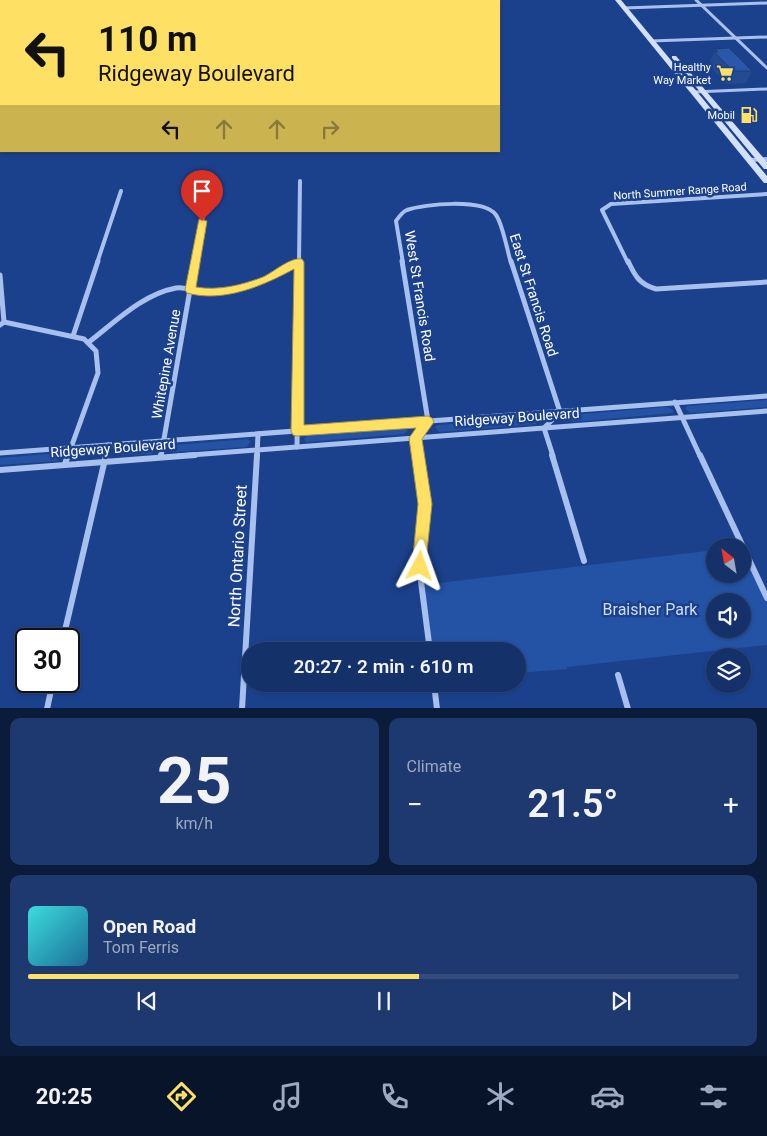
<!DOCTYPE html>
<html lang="en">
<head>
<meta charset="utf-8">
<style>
  :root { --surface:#143169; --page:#1d396f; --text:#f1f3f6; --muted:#9da9c0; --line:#334c7d; --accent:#fee064 }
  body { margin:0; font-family:Roboto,sans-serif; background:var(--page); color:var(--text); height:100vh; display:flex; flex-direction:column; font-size:19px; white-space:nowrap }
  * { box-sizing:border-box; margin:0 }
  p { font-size:16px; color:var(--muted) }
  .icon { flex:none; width:28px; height:28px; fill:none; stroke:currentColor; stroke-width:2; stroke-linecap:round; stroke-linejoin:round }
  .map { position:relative; height:708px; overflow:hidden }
  .side { display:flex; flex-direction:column; gap:10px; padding:10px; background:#0b1b3a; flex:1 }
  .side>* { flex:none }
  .guide { position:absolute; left:0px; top:0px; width:500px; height:152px; box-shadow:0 1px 4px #0004,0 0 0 1px var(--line); background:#fee064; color:#111; overflow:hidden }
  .needle { width:32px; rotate:329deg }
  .tools { position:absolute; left:706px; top:538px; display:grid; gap:10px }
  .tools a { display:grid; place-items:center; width:45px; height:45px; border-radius:50%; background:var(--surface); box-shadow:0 1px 4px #0004,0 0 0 1px var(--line); font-size:25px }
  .speed { position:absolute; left:15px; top:628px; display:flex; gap:10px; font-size:25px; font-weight:700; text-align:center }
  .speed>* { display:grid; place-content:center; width:65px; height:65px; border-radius:50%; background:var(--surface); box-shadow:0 1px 4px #0004,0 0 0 1px var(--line); line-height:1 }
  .speed .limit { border:2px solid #111; border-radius:8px; background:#fff; color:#111 }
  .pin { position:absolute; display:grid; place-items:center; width:42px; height:42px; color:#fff; margin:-51px -21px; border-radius:50% 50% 50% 0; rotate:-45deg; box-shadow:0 0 5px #0007 }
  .pin .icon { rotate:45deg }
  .me { position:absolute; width:55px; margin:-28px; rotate:4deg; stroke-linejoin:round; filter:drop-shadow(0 0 4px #0008) }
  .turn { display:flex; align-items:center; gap:18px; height:105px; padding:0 15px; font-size:22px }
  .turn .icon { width:65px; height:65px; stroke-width:2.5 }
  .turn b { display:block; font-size:35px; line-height:42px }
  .lanes { display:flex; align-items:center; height:48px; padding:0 15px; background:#0003; justify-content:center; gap:25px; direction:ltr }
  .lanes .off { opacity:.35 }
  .big { font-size:38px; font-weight:600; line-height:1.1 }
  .side .card { flex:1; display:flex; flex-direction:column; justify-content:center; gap:8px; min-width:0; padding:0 18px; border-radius:10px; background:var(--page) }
  .side .dial { align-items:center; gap:0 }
  .dial b { font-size:65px; line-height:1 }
  .song { display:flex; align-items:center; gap:15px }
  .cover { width:60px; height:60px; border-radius:8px; background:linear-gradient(135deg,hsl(180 70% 55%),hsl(200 70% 35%)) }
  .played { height:5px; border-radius:2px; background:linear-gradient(90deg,var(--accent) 55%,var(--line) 55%) }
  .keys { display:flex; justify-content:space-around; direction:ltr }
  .heat { display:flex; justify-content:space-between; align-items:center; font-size:28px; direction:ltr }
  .side .tiles { flex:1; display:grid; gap:10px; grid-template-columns:1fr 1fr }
  .card:last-child { grid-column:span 2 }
  .trip { position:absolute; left:241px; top:642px; width:285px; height:50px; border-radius:25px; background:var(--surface); box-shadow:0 1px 4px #0004,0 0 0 1px var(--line); font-weight:600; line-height:50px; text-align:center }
  .menu { display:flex; height:80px; justify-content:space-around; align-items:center; background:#08142a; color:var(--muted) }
  .menu .icon { width:35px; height:35px }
  .menu .current { color:var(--accent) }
  .menu b { font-size:22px; color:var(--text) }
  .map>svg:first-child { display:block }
  .green { fill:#2452a5; fill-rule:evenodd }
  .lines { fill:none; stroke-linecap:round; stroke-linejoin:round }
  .street-far3 { stroke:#a7c0ed; stroke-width:3 }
  .street-far2 { stroke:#a7c0ed; stroke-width:4 }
  .street-far1 { stroke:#a7c0ed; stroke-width:5 }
  .street { stroke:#a7c0ed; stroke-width:6 }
  .secondary { fill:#d3e0f9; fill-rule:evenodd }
  .wall { fill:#244b92 }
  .building { fill:#2a57aa; stroke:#1d3d77 }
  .route { fill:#fee064; stroke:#a59241 }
  .labels { text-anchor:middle; stroke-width:5; stroke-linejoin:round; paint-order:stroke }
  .far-poi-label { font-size:11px; fill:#fff; stroke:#1b418c; text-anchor:end }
  .far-street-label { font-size:11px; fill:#fff; stroke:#1b418c }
  .street-label { font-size:14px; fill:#fff; stroke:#1b418c }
  .near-street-label { font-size:16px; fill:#fff; stroke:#1b418c }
  .near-park-label { font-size:16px; fill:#ccddf9; stroke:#1b418c }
</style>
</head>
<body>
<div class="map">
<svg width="767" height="709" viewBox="0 0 767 709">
  <rect width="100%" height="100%" fill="#1b418c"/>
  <!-- green -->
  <g class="green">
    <path d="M767,400V407L691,413L685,409L687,406Z"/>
    <path d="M667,407L673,410V413L573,422L568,418L571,415Z"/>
    <path d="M531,418L536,420V424L439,432L435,427L438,425Z"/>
    <path d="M403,427L408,430L404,434L306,442L304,439L308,434Z"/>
    <path d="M247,439L251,442L246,447L173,452L169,450L174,445Z"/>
    <path d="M153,446L156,448V451L151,454L114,455L120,449Z"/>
    <path d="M59,453L60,458L57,461L0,465V458Z"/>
    <path d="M742,546L767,598V645L567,667V669L518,673V651H430L422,585L715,550V574H742ZM715,601H742V629H715Z"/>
  </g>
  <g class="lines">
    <!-- street-far3 -->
    <g class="street-far3">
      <path d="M696,0L767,68"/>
      <path d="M624,8L767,3"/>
      <path d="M651,41L767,37"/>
      <path d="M694,92L767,89"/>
    </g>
    <!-- street-far2 -->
    <g class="street-far2">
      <path d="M750,160L767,159"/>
      <path d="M97,263L121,191"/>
      <path d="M195,263L208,186"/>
      <path d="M299,263L300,181"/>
      <path d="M403,263L396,221C399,217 402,212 407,210C424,204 484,198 496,215C503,225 507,250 511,263"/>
      <path d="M628,263L602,210L611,204L767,194"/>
    </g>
    <!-- street-far1 -->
    <g class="street-far1">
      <path d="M402,261L428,421L415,438L418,456"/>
      <path d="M511,261L560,412L544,428L553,456"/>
      <path d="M628,261C635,276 639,284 656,289L767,282"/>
      <path d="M0,275L4,322"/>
      <path d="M0,325L4,322L84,339L96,351L98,373L68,456"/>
      <path d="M73,336L98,261"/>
      <path d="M89,342C115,322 143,294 176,288C186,286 196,293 206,293C239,293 271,278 299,262"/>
      <path d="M675,402L700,456"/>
      <path d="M297,447L299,261"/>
      <path d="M0,453L767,396"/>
      <path d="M105,456L108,445"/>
      <path d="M161,456L195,261"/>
      <path d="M178,456L767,411"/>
      <path d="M257,456L258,434"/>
    </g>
    <!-- street -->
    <g class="street">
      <path d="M418,455L425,504L419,566L430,651"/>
      <path d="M552,455L584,561"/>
      <path d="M700,455L767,598"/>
      <path d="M161,457V455"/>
      <path d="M65,464L68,455"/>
      <path d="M0,470L195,455"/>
      <path d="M63,639L106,455"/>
      <path d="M618,675L628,709"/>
      <path d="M434,684L437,709"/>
      <path d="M47,709L53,681"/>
      <path d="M242,709L257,455"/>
    </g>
    <!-- secondary -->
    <g class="secondary">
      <path d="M615,0H621L767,176V183H764Z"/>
      <path d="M672,56H676L767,162V169H764L672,58Z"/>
    </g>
  </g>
  <!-- wall -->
  <path class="wall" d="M715,49L752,71L746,83L727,84L709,65Z"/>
  <!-- building -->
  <path class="building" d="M729,48L752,71H733L714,52H718L715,49Z"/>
  <!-- route -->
  <path class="route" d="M199,219L207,221L196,287C218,291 242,285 263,277C274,272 290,257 302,259L304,262V425L428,416L432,418L434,422L422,439L432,504L425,571L420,574L414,571L412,566L418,504L409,438L416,428L297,436L293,435L291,431L294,269C263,286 223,303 187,293L185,290Z"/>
  <!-- icons -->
  <defs>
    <g id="supermarket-bare" transform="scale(1.35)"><path d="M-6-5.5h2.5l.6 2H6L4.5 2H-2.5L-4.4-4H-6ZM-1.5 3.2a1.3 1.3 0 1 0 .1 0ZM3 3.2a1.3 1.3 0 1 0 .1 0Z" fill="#fee064" stroke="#1b418c" stroke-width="2.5" paint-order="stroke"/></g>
    <g id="fuel-bare" transform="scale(1.35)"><path d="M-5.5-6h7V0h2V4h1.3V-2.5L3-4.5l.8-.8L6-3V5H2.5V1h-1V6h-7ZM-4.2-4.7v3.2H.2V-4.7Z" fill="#fee064" stroke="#1b418c" stroke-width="2.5" paint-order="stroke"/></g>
  </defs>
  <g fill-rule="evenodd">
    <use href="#supermarket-bare" x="725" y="73"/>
    <use href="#fuel-bare" x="749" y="115"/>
  </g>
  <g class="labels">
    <!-- far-poi labels -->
    <g class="far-poi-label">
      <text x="711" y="71">Healthy<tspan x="711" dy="13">Way Market</tspan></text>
      <text x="735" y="119">Mobil</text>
    </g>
    <!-- far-street labels -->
    <g class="far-street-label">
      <text transform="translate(680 191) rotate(-4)" y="4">North Summer Range Road</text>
    </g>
    <!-- street labels -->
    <g class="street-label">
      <text transform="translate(534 295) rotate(72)" y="5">East St Francis Road</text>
      <text transform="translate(420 296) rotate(81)" y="5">West St Francis Road</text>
      <text transform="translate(166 364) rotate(-80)" y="5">Whitepine Avenue</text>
      <text transform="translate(517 417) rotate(-4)" y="5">Ridgeway Boulevard</text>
      <text transform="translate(113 448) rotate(-4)" y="5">Ridgeway Boulevard</text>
    </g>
    <!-- near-street labels -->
    <g class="near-street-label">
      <text transform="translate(237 556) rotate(-87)" y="6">North Ontario Street</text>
    </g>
    <!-- near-park labels -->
    <g class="near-park-label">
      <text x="650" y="615">Braisher Park</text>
    </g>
  </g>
</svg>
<div class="tools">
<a><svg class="needle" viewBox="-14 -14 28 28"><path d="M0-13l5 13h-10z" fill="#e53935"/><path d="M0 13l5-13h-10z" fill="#9da9c0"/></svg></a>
<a><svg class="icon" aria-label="sound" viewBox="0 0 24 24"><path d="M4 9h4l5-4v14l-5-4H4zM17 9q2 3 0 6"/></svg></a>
<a><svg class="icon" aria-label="layers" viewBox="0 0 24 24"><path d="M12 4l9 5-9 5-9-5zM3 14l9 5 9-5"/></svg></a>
</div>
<div class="speed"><div class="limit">30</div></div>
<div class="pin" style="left:202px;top:221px;background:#d93025"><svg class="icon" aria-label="arrive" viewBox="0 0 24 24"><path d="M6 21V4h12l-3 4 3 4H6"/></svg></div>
<svg class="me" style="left:420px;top:566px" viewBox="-20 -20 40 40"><path d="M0-17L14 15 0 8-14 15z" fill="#fee064" stroke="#fff" stroke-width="4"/></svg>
<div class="trip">20:27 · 2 min · 610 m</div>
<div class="guide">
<div class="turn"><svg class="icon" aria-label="left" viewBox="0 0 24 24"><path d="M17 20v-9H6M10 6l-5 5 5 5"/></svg><div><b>110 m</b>Ridgeway Boulevard</div></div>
<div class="lanes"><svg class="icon" aria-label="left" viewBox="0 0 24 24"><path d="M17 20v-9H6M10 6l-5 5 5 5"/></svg><svg class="icon off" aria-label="ahead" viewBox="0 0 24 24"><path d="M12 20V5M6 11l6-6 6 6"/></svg><svg class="icon off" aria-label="ahead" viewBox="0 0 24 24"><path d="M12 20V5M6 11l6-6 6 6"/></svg><svg class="icon off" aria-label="right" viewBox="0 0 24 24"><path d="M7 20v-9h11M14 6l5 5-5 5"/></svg></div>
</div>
</div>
<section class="side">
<div class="tiles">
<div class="card dial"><b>25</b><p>km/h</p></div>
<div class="card"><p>Climate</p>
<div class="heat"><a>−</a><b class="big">21.5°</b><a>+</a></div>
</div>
<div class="card">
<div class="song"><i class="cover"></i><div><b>Open Road</b><p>Tom Ferris</p></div></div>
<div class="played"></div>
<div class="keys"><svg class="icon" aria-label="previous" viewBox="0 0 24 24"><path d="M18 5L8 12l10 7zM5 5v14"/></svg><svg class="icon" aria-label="pause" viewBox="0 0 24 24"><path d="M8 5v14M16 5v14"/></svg><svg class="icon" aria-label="next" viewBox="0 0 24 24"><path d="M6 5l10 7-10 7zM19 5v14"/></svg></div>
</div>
</div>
</section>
<nav class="menu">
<b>20:25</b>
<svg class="icon current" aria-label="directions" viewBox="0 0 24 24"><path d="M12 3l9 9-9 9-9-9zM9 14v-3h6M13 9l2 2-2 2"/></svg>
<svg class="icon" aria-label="music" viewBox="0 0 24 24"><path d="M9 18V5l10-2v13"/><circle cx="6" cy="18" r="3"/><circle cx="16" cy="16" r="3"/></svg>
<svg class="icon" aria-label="phone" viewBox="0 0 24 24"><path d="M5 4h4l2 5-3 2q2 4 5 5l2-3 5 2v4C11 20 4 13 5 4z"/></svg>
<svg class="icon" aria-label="climate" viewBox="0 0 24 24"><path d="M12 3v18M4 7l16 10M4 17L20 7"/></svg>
<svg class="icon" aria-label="car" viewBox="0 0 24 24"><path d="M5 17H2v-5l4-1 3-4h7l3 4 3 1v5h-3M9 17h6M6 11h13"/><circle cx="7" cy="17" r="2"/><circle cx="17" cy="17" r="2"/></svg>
<svg class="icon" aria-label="filters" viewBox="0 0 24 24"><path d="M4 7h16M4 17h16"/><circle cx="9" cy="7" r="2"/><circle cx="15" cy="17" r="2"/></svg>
</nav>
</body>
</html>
